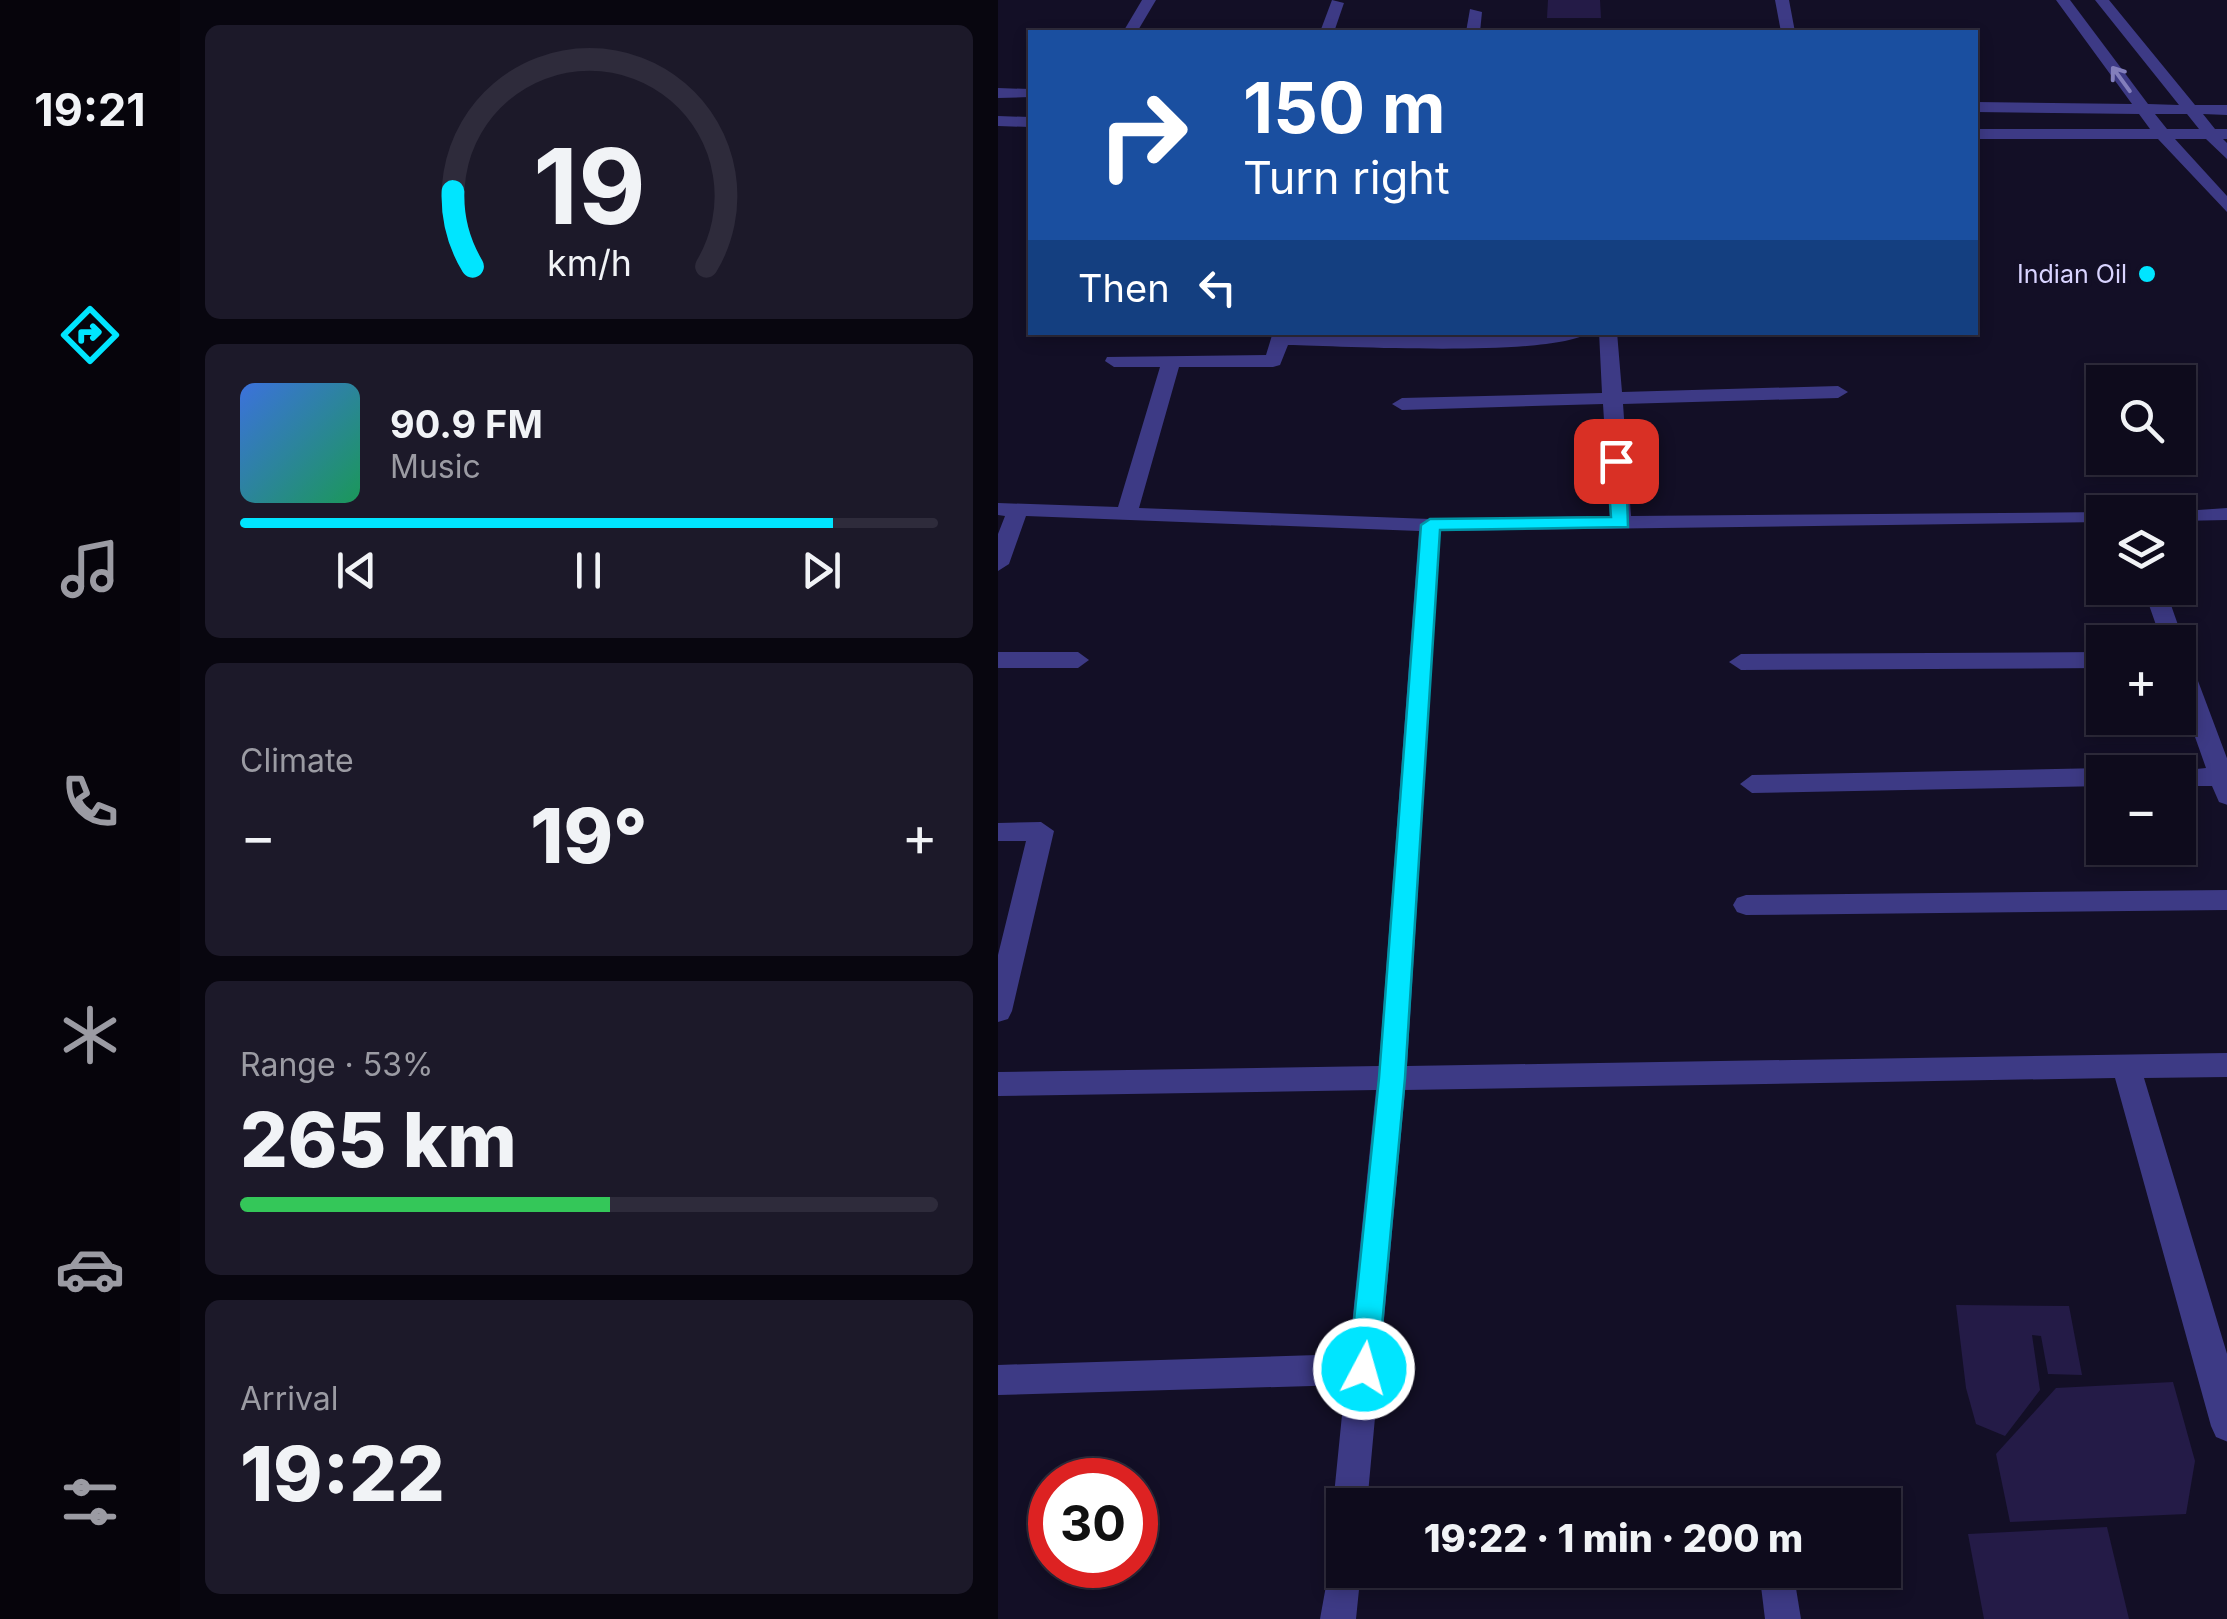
<!DOCTYPE html>
<html lang="en">
<head>
<meta charset="utf-8">
<style>
  :root { --surface:#0e0b1c; --page:#1c1929; --text:#f1f3f6; --muted:#9b9ba3; --line:#2e2b3b; --accent:#00e5ff }
  body { margin:0; font-family:Inter,sans-serif; background:var(--page); color:var(--text); height:100vh; display:flex; flex-direction:column; font-size:38px; white-space:nowrap }
  * { box-sizing:border-box; margin:0 }
  p { font-size:32px; color:var(--muted) }
  .icon { flex:none; width:55px; height:55px; fill:none; stroke:currentColor; stroke-width:2; stroke-linecap:round; stroke-linejoin:round }
  .map { position:relative; flex:1; overflow:hidden }
  .sheet { display:flex; flex-direction:column; gap:25px; padding:25px; background:#08060f; width:818px }
  .sheet>* { flex:none }
  .hud { position:absolute; left:30px; top:30px; width:950px; height:305px; border-radius:0px; box-shadow:0 5px 15px #0003,0 0 0 2px var(--line); background:#1a4fa0; color:#fff; overflow:hidden }
  .fabs { position:absolute; left:1088px; top:365px; display:grid; gap:20px }
  .fabs a { display:grid; place-items:center; width:110px; height:110px; border-radius:0px; background:var(--surface); box-shadow:0 5px 15px #0003,0 0 0 2px var(--line); font-size:50px }
  .speed { position:absolute; left:30px; top:1458px; display:flex; gap:20px; font-size:50px; font-weight:700; text-align:center }
  .speed>* { display:grid; place-content:center; width:130px; height:130px; border-radius:50%; background:var(--surface); box-shadow:0 5px 15px #0003,0 0 0 2px var(--line); line-height:1 }
  .speed .limit { border:15px solid #d22; background:#fff; color:#111 }
  .pin { position:absolute; display:grid; place-items:center; width:85px; height:85px; color:#fff; margin:-42px; border-radius:20px; box-shadow:0 5px 15px #0006 }
  .me { position:absolute; width:110px; margin:-55px; rotate:6deg; stroke-linejoin:round; filter:drop-shadow(0 0 8px #0008) }
  .turn { display:flex; align-items:center; gap:35px; height:210px; padding:0 50px; font-size:45px }
  .turn .icon { width:130px; height:130px; stroke-width:2.5 }
  .turn b { display:block; font-size:70px; line-height:85px }
  .then { display:flex; align-items:center; height:95px; padding:0 50px; background:#0003; gap:20px; font-size:38px }
  .big { font-size:75px; font-weight:800; line-height:1.1 }
  .sheet .widget { flex:1; display:flex; flex-direction:column; justify-content:center; gap:15px; min-width:0; padding:0 35px; border-radius:15px; background:var(--page) }
  .sheet .dial { align-items:center; gap:0 }
  .dial svg { height:260px; overflow:visible; fill:none; stroke:var(--line); stroke-width:7; stroke-linecap:round; text-anchor:middle }
  .dial text { fill:var(--text); stroke:none }
  .song { display:flex; align-items:center; gap:30px }
  .cover { width:120px; height:120px; border-radius:15px; background:linear-gradient(135deg,hsl(220 70% 55%),hsl(150 70% 35%)) }
  .played { height:10px; border-radius:5px; background:linear-gradient(90deg,var(--accent) 85%,var(--line) 85%) }
  .keys { display:flex; justify-content:space-around; direction:ltr }
  .heat { display:flex; justify-content:space-between; align-items:center; font-size:55px; direction:ltr }
  .charge { height:15px; border-radius:8px; background:linear-gradient(90deg,#34c759 53%,var(--line) 0) }
  .trip { position:absolute; left:328px; top:1488px; width:575px; height:100px; border-radius:0px; background:var(--surface); box-shadow:0 5px 15px #0003,0 0 0 2px var(--line); font-weight:800; line-height:100px; text-align:center }
  main { display:flex; flex:1; min-height:0 }
  .tab-bar { display:flex; flex-direction:column; width:180px; justify-content:space-around; align-items:center; background:#06040b; color:var(--muted) }
  .tab-bar .icon { width:70px; height:70px }
  .tab-bar .current { color:var(--accent) }
  .tab-bar b { font-size:45px; color:var(--text) }
  .map>svg:first-child { display:block }
  .building { fill:#241b47 }
  .lines { fill:none; stroke-linecap:round; stroke-linejoin:round }
  .minor { fill:#3d3a85; fill-rule:evenodd }
  .tertiary { fill:#3d3a85; fill-rule:evenodd }
  .oneway { stroke:#837fbc }
  .route { fill:#00e5ff; stroke:#0095a6; stroke-width:2.5 }
  .poi-dot { fill:#00e5ff; stroke:#130f26; stroke-width:4 }
  .labels { text-anchor:middle; stroke-width:10; stroke-linejoin:round; paint-order:stroke }
  .far-poi-label { font-size:25px; fill:#d9d4ff; stroke:#130f26; text-anchor:end }
</style>
</head>
<body>
<main>
<nav class="tab-bar">
<b>19:21</b>
<svg class="icon current" aria-label="directions" viewBox="0 0 24 24"><path d="M12 3l9 9-9 9-9-9zM9 14v-3h6M13 9l2 2-2 2"/></svg>
<svg class="icon" aria-label="music" viewBox="0 0 24 24"><path d="M9 18V5l10-2v13"/><circle cx="6" cy="18" r="3"/><circle cx="16" cy="16" r="3"/></svg>
<svg class="icon" aria-label="phone" viewBox="0 0 24 24"><path d="M5 4h4l2 5-3 2q2 4 5 5l2-3 5 2v4C11 20 4 13 5 4z"/></svg>
<svg class="icon" aria-label="climate" viewBox="0 0 24 24"><path d="M12 3v18M4 7l16 10M4 17L20 7"/></svg>
<svg class="icon" aria-label="car" viewBox="0 0 24 24"><path d="M5 17H2v-5l4-1 3-4h7l3 4 3 1v5h-3M9 17h6M6 11h13"/><circle cx="7" cy="17" r="2"/><circle cx="17" cy="17" r="2"/></svg>
<svg class="icon" aria-label="filters" viewBox="0 0 24 24"><path d="M4 7h16M4 17h16"/><circle cx="9" cy="7" r="2"/><circle cx="15" cy="17" r="2"/></svg>
</nav>
<section class="sheet">
<div class="widget dial"><svg viewBox="0 0 100 80">
<path d="M14 69A42 42 0 1 1 86 69"/>
<path d="M14 69A42 42 0 0 1 8 46" stroke="#00e5ff"/>
<text x="50" y="56" font-size="32" font-weight="700">19</text>
<text x="50" y="72" font-size="11">km/h</text>
</svg></div>
<div class="widget">
<div class="song"><i class="cover"></i><div><b>90.9 FM</b><p>Music</p></div></div>
<div class="played"></div>
<div class="keys"><svg class="icon" aria-label="previous" viewBox="0 0 24 24"><path d="M18 5L8 12l10 7zM5 5v14"/></svg><svg class="icon" aria-label="pause" viewBox="0 0 24 24"><path d="M8 5v14M16 5v14"/></svg><svg class="icon" aria-label="next" viewBox="0 0 24 24"><path d="M6 5l10 7-10 7zM19 5v14"/></svg></div>
</div>
<div class="widget"><p>Climate</p>
<div class="heat"><a>−</a><b class="big">19°</b><a>+</a></div>
</div>
<div class="widget"><p>Range · 53%</p><b class="big">265 km</b><div class="charge"></div></div>
<div class="widget"><p>Arrival</p><b class="big">19:22</b></div>
</section>
<div class="map">
<svg width="1230" height="1619" viewBox="0 0 1230 1619">
  <rect width="100%" height="100%" fill="#130f26"/>
  <!-- building -->
  <g class="building">
    <path d="M550,0H602L603,18H549Z"/>
    <path d="M958,1305L1071,1306L1084,1375L1050,1374L1043,1336L1034,1335L1042,1390L1007,1436L978,1424L968,1388Z"/>
    <path d="M1175,1382L1197,1461L1188,1514L1012,1522L998,1454L1058,1388Z"/>
    <path d="M1109,1527L1131,1619H986L970,1534Z"/>
  </g>
  <g class="lines">
    <!-- minor -->
    <g class="minor">
      <path d="M144,0H158L139,32H125Z"/>
      <path d="M334,0L346,3L336,32H322Z"/>
      <path d="M777,0H791L797,32H783Z"/>
      <path d="M472,9L484,12L482,32H468Z"/>
      <path d="M275,332L434,337L592,332C557,358 344,346 290,345L282,365L275,367H181L141,508L432,519L612,516L605,404L404,410L394,404L404,398L604,393L601,332H619L624,392L840,386L850,392L840,398L625,404L633,516L1112,512H1105V522L442,531L409,1066L1230,1053V1077L1146,1078L1230,1357V1442L1218,1437L1213,1426L1117,1078L407,1090L369,1505H345V1519L335,1505L347,1385L0,1395V1365L351,1354L378,1090L0,1096V1072L381,1066L421,531L28,516L11,564L0,571V534L7,516L0,515V503L120,507L162,367H116L107,361L109,357L268,355Z"/>
      <path d="M1230,508V520L1180,521V512H1171Z"/>
      <path d="M1145,588H1167L1186,642L1183,647L1180,642H1164Z"/>
      <path d="M1180,649L1191,657L1230,761V805L1221,802L1214,786H1180V772H1170L1208,768L1180,689Z"/>
      <path d="M0,652H80L91,660L80,668H0Z"/>
      <path d="M1105,652V668L743,670L731,662L743,654Z"/>
      <path d="M1105,768L1115,772H1105V786L754,793L742,784L754,775Z"/>
      <path d="M43,822L56,831L14,1011L10,1019L0,1022V955L28,841H0V823Z"/>
      <path d="M1230,890V910L748,915L739,912L735,905L739,898L748,895Z"/>
      <path d="M345,1552V1570H363L358,1619H322L333,1558Z"/>
      <path d="M761,1570H795L803,1619H767Z"/>
    </g>
    <!-- tertiary -->
    <g class="tertiary">
      <path d="M1058,0H1072L1150,104L1181,105L1097,0H1111L1197,105H1230V115L1205,114L1217,129H1230V139H1225L1230,144V160L1208,139H1177L1230,197V213L1160,139H978V129H1152L1141,114L978,112V102L1134,104ZM1157,114H1189L1201,129H1169Z"/>
      <path d="M0,88L32,89V97L0,98Z"/>
      <path d="M0,116L32,117V127L0,126Z"/>
    </g>
  </g>
  <!-- one-way arrows -->
  <defs><path id="oneway-shaft" d="M-6 0H5M1.5-3L5.5 0L1.5 3" fill="none" stroke-width="1.6" stroke-linecap="round" stroke-linejoin="round" transform="scale(2.5)"/></defs>
  <use class="oneway" href="#oneway-shaft" transform="translate(1123 79) rotate(-126)"/>
  <!-- route -->
  <path class="route" d="M618,455L628,461L630,527L442,530L407,1078L380,1369L376,1379L366,1383L355,1379L351,1369L381,1078L423,525L432,519L613,517L609,461Z"/>
  <!-- markers -->
  <circle class="poi-dot" cx="1149" cy="274" r="10"/>
  <g class="labels">
    <!-- far-poi labels -->
    <g class="far-poi-label">
      <text x="1129" y="283">Indian Oil</text>
    </g>
  </g>
</svg>
<div class="fabs">
<a><svg class="icon" aria-label="search" viewBox="0 0 24 24"><circle cx="10" cy="10" r="6"/><path d="M15 15l6 6"/></svg></a>
<a><svg class="icon" aria-label="layers" viewBox="0 0 24 24"><path d="M12 4l9 5-9 5-9-5zM3 14l9 5 9-5"/></svg></a>
<a>+</a>
<a>−</a>
</div>
<div class="speed"><div class="limit">30</div></div>
<div class="pin" style="left:618px;top:461px;background:#d93025"><svg class="icon" aria-label="arrive" viewBox="0 0 24 24"><path d="M6 21V4h12l-3 4 3 4H6"/></svg></div>
<svg class="me" style="left:366px;top:1369px" viewBox="-20 -20 40 40"><circle r="17" fill="#00e5ff" stroke="#fff" stroke-width="3"/><path d="M0-11L8 9 0 5-8 9z" fill="#fff"/></svg>
<div class="trip">19:22 · 1 min · 200 m</div>
<div class="hud">
<div class="turn"><svg class="icon" aria-label="right" viewBox="0 0 24 24"><path d="M7 20v-9h11M14 6l5 5-5 5"/></svg><div><b>150 m</b>Turn right</div></div>
<div class="then">Then<svg class="icon" aria-label="left" viewBox="0 0 24 24"><path d="M17 20v-9H6M10 6l-5 5 5 5"/></svg></div>
</div>
</div>
</main>
</body>
</html>
